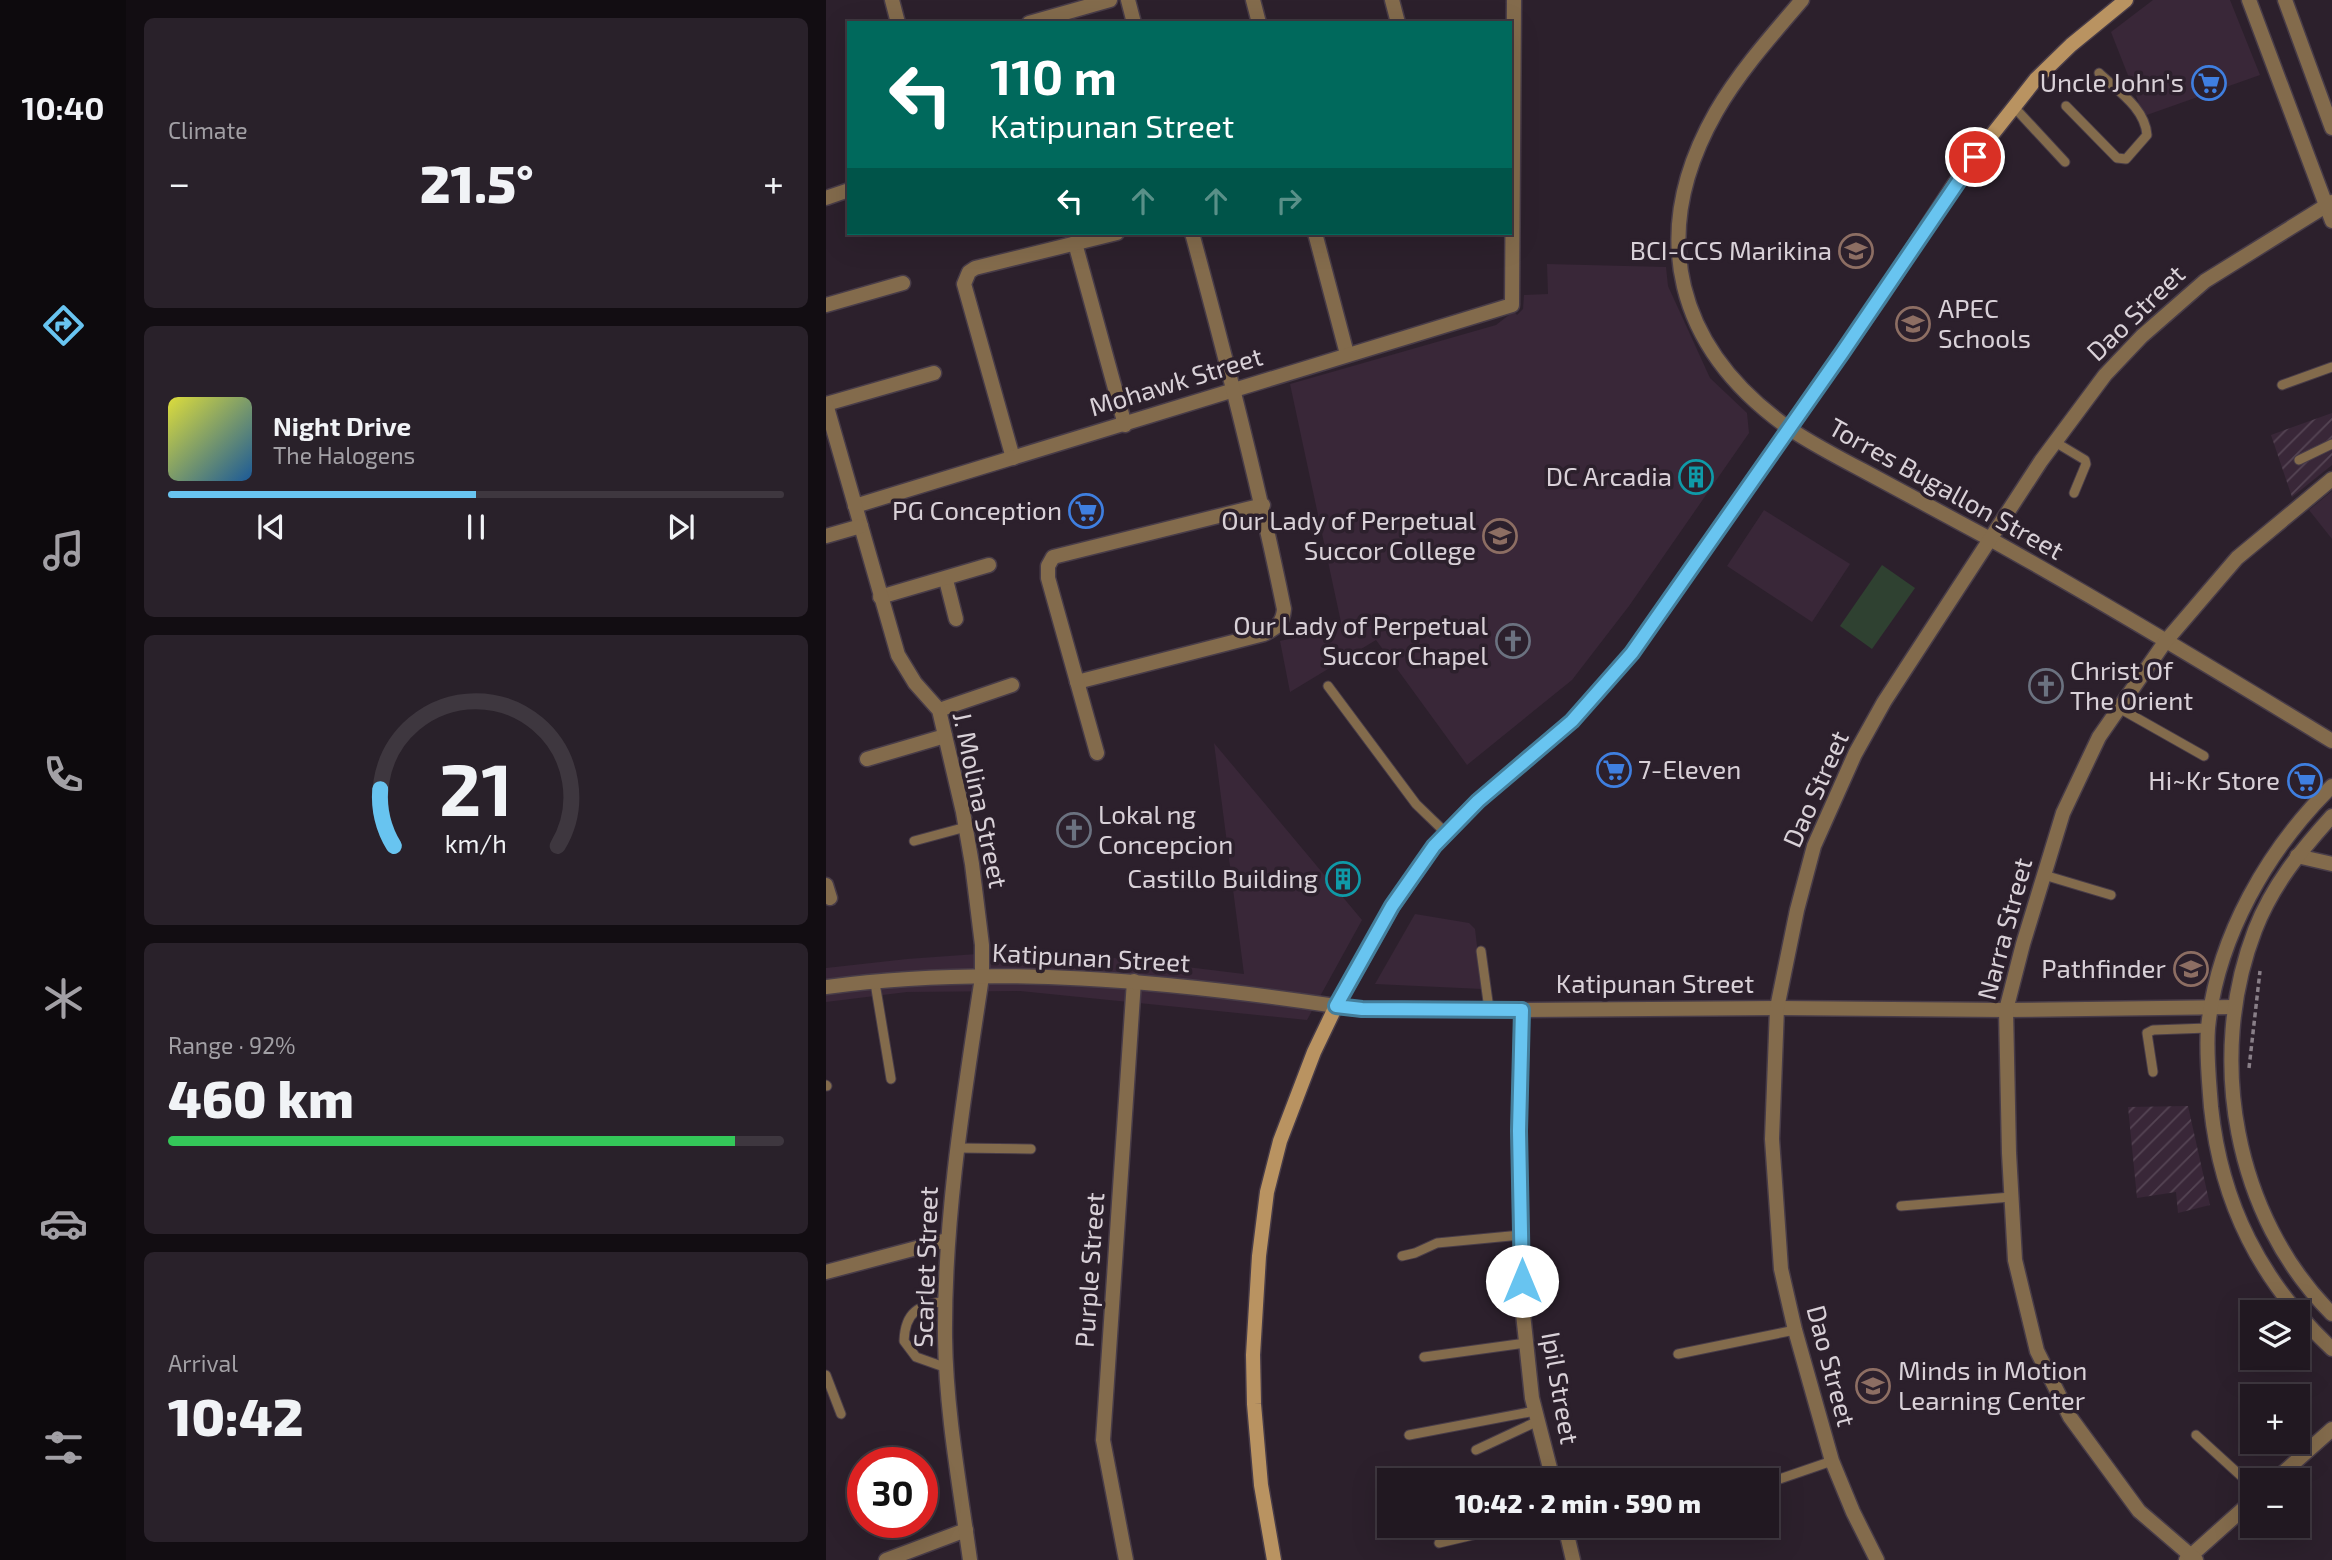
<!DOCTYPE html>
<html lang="en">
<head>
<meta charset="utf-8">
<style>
  :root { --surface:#211821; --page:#29212a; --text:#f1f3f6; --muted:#a2a0a5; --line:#3e373f; --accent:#68c4f0 }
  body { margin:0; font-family:"Exo 2",sans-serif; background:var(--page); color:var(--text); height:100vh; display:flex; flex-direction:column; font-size:26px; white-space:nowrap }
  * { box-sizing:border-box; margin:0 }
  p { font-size:23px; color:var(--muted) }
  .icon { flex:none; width:38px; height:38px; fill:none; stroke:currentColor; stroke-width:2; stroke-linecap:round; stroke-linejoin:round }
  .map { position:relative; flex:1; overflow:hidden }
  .side { display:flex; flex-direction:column; gap:18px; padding:18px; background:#120d12; width:700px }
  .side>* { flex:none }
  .guide { position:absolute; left:21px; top:21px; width:665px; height:214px; border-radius:0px; box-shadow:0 7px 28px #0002,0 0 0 2px var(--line); background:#00695c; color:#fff; overflow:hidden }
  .fabs { position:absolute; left:1414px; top:1300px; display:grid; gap:14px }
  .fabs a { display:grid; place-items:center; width:70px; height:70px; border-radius:0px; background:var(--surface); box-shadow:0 7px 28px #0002,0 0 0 2px var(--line); font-size:35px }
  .speed { position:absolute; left:21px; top:1447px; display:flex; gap:14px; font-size:35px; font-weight:700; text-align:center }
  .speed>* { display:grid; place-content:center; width:91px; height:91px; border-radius:50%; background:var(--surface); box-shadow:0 7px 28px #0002,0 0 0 2px var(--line); line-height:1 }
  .speed .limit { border:10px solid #d22; background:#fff; color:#111 }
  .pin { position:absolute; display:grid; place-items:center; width:60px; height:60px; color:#fff; margin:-30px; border:4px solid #fff; border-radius:50%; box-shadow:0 2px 7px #0007 }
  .me { position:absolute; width:77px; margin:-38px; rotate:0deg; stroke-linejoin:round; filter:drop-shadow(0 0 5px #0008) }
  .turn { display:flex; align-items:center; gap:24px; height:147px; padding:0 28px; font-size:32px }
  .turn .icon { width:91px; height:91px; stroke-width:2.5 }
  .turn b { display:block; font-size:49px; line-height:60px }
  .lanes { display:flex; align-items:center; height:66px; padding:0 28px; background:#0003; justify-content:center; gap:35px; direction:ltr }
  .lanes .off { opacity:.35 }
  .big { font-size:52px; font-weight:800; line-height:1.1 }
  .side .tile { flex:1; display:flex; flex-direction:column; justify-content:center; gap:10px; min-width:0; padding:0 24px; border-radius:10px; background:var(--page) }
  .side .dial { align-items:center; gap:0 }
  .dial svg { height:182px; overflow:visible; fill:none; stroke:var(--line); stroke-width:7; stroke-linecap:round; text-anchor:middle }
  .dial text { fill:var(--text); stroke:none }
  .song { display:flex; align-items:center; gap:21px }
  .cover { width:84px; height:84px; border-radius:10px; background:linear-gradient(135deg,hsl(60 70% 55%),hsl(210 70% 35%)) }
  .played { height:7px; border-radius:4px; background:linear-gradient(90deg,var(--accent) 50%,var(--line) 50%) }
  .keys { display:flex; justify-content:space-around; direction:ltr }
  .heat { display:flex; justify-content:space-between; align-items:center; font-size:38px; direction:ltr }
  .charge { height:10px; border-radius:5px; background:linear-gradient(90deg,#34c759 92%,var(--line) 0) }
  .trip { position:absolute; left:551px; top:1468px; width:402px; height:70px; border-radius:0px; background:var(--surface); box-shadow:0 7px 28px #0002,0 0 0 2px var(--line); font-weight:800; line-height:70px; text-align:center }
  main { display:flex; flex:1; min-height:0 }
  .tabs { display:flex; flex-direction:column; width:126px; justify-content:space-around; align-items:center; background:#0d0a0d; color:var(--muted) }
  .tabs .icon { width:49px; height:49px }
  .tabs .on { color:var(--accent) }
  .tabs b { font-size:32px; color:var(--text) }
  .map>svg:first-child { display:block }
  .built { fill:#392738 }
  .industrial { fill:url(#industrial-furrows) }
  .park { fill:#2f4131 }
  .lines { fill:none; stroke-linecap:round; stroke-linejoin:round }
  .service-casing { stroke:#483c48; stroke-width:11 }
  .minor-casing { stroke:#483c48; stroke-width:17 }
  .tertiary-casing { stroke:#483c48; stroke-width:17 }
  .secondary-casing { stroke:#483c48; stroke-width:17 }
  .path { stroke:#897f88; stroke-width:3.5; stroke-dasharray:5 3.5; stroke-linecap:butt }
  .service { stroke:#836b4c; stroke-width:9 }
  .minor { stroke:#836b4c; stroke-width:14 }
  .tertiary { stroke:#836b4c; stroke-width:14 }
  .secondary { stroke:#b99361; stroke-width:14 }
  .route-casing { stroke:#447f9c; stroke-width:18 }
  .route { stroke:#68c4f0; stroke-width:12 }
  .labels { text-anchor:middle; stroke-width:7; stroke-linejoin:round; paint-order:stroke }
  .poi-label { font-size:26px; fill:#d9d1d8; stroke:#2c202c; text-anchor:end }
  .street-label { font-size:26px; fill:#d9d1d8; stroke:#2c202c }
</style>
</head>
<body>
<main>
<nav class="tabs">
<b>10:40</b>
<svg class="icon on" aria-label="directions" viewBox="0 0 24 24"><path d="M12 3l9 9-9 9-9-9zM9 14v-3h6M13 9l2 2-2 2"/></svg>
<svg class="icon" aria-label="music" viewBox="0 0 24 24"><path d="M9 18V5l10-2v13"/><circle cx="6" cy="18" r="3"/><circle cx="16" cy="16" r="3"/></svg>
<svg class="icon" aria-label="phone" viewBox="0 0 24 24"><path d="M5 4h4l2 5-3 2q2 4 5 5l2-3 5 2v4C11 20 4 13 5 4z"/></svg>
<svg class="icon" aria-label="climate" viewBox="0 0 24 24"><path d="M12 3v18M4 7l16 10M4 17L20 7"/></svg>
<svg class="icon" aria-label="car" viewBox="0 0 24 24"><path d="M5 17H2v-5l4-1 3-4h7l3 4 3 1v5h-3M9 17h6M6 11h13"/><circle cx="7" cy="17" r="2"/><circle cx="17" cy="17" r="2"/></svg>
<svg class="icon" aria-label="filters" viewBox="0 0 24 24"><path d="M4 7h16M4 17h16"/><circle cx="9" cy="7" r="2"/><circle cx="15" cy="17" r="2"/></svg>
</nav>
<section class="side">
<div class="tile"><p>Climate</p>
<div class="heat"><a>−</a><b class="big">21.5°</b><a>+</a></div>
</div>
<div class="tile">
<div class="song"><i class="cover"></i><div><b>Night Drive</b><p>The Halogens</p></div></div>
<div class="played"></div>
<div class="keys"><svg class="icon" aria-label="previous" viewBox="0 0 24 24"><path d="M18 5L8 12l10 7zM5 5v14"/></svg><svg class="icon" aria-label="pause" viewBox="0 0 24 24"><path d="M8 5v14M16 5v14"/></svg><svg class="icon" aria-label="next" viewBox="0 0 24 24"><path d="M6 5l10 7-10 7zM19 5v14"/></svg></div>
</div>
<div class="tile dial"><svg viewBox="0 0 100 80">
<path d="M14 69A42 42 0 1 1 86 69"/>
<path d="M14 69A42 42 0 0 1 8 44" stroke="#68c4f0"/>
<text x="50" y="56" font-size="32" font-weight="700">21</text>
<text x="50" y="72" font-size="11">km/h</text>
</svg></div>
<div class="tile"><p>Range · 92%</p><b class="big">460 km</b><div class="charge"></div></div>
<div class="tile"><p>Arrival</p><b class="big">10:42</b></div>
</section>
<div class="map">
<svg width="1506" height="1560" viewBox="0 0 1506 1560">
  <defs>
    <pattern id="industrial-furrows" width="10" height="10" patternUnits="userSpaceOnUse" patternTransform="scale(1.75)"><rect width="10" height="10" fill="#392738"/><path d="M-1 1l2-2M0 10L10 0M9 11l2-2" fill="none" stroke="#554554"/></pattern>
  </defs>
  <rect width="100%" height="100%" fill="#2c202c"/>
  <!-- built -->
  <g class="built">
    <path d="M1327,0H1404L1434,75L1318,116L1285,32Z"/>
    <path d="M721,264L840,267L842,286L884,378L921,413L923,433L803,606L746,680L641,765L550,640L464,692L454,641L516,627L464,384L670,325L688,311L691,315L697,309L698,295L722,294Z"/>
    <path d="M1506,491V539L1483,510Z"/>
    <path d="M938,510L1024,564L986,622L901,566Z"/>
    <path d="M388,743L536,920L481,1020L194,991L81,992L0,1002V968L81,959L151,954L239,952L418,974Z"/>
    <path d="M589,914L643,923L649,929L656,989L549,984Z"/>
  </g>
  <!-- industrial -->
  <g class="industrial">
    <path d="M1506,413V465L1466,497L1445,435Z"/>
    <path d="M1362,1106L1384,1205L1352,1213L1350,1192L1311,1198L1302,1107Z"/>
  </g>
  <!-- park -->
  <path class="park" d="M1056,565L1089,588L1046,649L1014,626Z"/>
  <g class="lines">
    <!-- service casing -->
    <g class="service-casing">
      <g id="service">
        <path d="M1240,106L1291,158L1300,159L1321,135C1319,108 1292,91 1273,73"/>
        <path d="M1188,107L1239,162"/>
        <path d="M1456,385L1506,367"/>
        <path d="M1229,442L1259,460L1260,464L1248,493"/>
        <path d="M1473,460L1506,444"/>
        <path d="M502,686L590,804L620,833"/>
        <path d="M1293,708L1378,756"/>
        <path d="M88,841L140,827"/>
        <path d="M1218,875L1285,895"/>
        <path d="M655,951L663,1009"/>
        <path d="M49,983L65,1079"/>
        <path d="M1327,1072L1321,1033L1327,1030L1382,1028"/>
        <path d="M0,1085L1,1086"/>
        <path d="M132,1148L205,1149"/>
        <path d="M1075,1206L1185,1197"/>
        <path d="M576,1256L589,1253L611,1243L695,1235"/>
        <path d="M120,1301C92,1305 79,1312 78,1341L90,1357L121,1368"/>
        <path d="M852,1354L969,1330"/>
        <path d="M598,1357L700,1343"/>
        <path d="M0,1375L15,1414"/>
        <path d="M583,1435L709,1411"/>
        <path d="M1370,1435L1426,1486"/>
        <path d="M650,1450L712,1421"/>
        <path d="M942,1483L1006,1461"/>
        <path d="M613,1543L685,1526"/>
      </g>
    </g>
    <!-- minor casing -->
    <g class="minor-casing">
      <g id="minor">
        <path d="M66,0L72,23"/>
        <path d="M302,0L308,23"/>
        <path d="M427,0L433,23"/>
        <path d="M566,0L572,23"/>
        <path d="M976,0C946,35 913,72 890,112C820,235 850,349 964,429C988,445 1013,458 1038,471C1080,494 1122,516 1164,539C1279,603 1393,672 1506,741"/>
        <path d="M203,23L284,0"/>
        <path d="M0,198L23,190"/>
        <path d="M489,233L521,354"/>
        <path d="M249,243L299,425"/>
        <path d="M0,305L77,283"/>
        <path d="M0,404L108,373"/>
        <path d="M187,458L138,284L143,272L149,268L291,233"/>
        <path d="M29,506L686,305L688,0"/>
        <path d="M120,580L130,619"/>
        <path d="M54,597L163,565"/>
        <path d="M251,682L438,634C450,628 457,623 458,609C432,482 400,358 366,233"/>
        <path d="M113,710L186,685"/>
        <path d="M271,753L222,578V566L227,557L437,505"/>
        <path d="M41,759L119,736"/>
        <path d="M1471,856L1506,864"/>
        <path d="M0,885L4,898"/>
        <path d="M510,1006L536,1009L696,1010L951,1008L1180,1010L1408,1007"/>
        <path d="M696,1010L693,1131L696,1304L706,1398L727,1480"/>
        <path d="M0,1272L121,1240"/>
        <path d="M1449,1480L1506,1429"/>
        <path d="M739,1526L747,1560"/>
        <path d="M60,1560L140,1530"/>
        <path d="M144,1560C134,1487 120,1412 119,1337C118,1216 138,1096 156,977"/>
        <path d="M300,1560L277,1440L308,981"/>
        <path d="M1051,1560L1027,1512L1006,1461L969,1330L955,1269L946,1139L951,1008L971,910L988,846L1029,754L1058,702L1215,461L1279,375L1316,336L1379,281L1506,202"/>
        <path d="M1360,1560L1426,1501"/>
        <path d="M1370,1560L1313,1511L1244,1417L1211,1351L1189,1260L1183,1153L1180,1010L1197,944L1237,813L1273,737L1339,642L1411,558L1506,479"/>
      </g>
    </g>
    <!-- tertiary casing -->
    <g class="tertiary-casing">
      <g id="tertiary">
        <path d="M1423,0L1506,221"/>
        <path d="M1459,0L1506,128"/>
        <path d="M0,404L72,655L89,683L113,710L137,812L146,864L156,945V977"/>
        <path d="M0,536L35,526"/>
        <path d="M1506,786C1442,849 1391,937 1382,1028C1380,1054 1383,1080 1385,1107C1395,1204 1435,1282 1506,1349"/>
        <path d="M1506,816C1475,850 1446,886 1429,930C1380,1057 1408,1216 1506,1314"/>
        <path d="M0,987C169,964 342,981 510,1006"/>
      </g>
    </g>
    <!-- secondary casing -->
    <g class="secondary-casing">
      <path id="secondary" d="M448,1560L435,1485L428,1404L427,1355L433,1256L441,1192L454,1141L488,1052L510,1006L566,907L608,846L652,801L746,721L806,653L1053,300L1135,174L1188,107L1210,79L1245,45L1300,0"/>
    </g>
    <!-- path -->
    <path class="path" d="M1423,1068L1434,971"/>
    <!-- service -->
    <use href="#service" class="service"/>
    <!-- minor -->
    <use href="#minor" class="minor"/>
    <!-- tertiary -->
    <use href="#tertiary" class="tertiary"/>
    <!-- secondary -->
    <use href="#secondary" class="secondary"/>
  </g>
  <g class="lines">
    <!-- route casing -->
    <g class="route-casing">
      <path id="route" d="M696,1281L693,1131L696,1010L536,1009L510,1006L566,906L608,846L652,801L746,721L806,653L1016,353L1149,157"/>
    </g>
    <!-- route -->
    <use href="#route" class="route"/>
  </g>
  <!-- icons -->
  <defs>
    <g id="supermarket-ring" transform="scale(1.75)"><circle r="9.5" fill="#2c202c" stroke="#3f7fe0" stroke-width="1.5"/><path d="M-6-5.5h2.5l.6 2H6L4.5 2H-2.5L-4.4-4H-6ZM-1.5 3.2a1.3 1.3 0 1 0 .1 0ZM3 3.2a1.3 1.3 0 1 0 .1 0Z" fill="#3f7fe0"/></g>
    <g id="school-ring" transform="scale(1.75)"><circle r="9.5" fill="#2c202c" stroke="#8d6e63" stroke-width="1.5"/><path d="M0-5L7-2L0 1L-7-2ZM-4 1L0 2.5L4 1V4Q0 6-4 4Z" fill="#8d6e63"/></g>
    <g id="building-ring" transform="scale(1.75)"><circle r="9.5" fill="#2c202c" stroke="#0f9aa8" stroke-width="1.5"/><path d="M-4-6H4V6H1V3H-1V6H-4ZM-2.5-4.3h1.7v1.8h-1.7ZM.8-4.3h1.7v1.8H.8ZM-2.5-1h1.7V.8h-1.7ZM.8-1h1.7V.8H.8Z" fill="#0f9aa8"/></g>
    <g id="university-ring" transform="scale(1.75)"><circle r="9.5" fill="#2c202c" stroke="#8d6e63" stroke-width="1.5"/><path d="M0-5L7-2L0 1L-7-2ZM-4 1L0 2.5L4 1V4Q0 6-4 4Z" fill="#8d6e63"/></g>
    <g id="church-ring" transform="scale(1.75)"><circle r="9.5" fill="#2c202c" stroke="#6b7280" stroke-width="1.5"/><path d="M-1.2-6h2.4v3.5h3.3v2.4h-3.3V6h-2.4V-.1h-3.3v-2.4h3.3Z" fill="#6b7280"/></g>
  </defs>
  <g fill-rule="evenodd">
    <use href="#supermarket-ring" x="1383" y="83"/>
    <use href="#school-ring" x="1030" y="251"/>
    <use href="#school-ring" x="1087" y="324"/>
    <use href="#building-ring" x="870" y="477"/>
    <use href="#supermarket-ring" x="260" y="511"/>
    <use href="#university-ring" x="674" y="536"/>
    <use href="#church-ring" x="687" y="641"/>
    <use href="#church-ring" x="1220" y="686"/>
    <use href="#supermarket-ring" x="788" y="770"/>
    <use href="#supermarket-ring" x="1479" y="781"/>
    <use href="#church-ring" x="248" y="830"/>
    <use href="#building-ring" x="517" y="879"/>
    <use href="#school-ring" x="1365" y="969"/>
    <use href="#school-ring" x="1047" y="1386"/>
  </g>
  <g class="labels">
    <!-- poi labels -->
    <g class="poi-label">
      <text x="1358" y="92">Uncle John's</text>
      <text x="1006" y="260">BCI-CCS Marikina</text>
      <text x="1112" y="318" text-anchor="start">APEC<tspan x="1112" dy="30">Schools</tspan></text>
      <text x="846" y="486">DC Arcadia</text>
      <text x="236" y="520">PG Conception</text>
      <text x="650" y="530">Our Lady of Perpetual<tspan x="650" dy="30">Succor College</tspan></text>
      <text x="662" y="635">Our Lady of Perpetual<tspan x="662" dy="30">Succor Chapel</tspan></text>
      <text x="1244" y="680" text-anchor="start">Christ Of<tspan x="1244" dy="30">The Orient</tspan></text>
      <text x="812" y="779" text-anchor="start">7-Eleven</text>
      <text x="1454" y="790">Hi~Kr Store</text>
      <text x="272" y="824" text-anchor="start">Lokal ng<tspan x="272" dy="30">Concepcion</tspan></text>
      <text x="492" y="888">Castillo Building</text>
      <text x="1340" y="978">Pathfinder</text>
      <text x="1072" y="1380" text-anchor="start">Minds in Motion<tspan x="1072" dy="30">Learning Center</tspan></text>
    </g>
    <!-- street labels -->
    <g class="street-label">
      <text transform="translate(1310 313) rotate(-44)" y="9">Dao Street</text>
      <text transform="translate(350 382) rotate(-17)" y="9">Mohawk Street</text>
      <text transform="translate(1120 489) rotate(29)" y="9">Torres Bugallon Street</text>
      <text transform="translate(990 789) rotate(-66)" y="9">Dao Street</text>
      <text transform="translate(154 800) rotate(78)" y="9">J. Molina Street</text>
      <text transform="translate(1179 929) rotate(-75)" y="9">Narra Street</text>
      <text transform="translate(265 958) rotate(3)" y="9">Katipunan Street</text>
      <text x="829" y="993">Katipunan Street</text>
      <text transform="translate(100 1267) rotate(-88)" y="9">Scarlet Street</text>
      <text transform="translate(264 1270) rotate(-86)" y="9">Purple Street</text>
      <text transform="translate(1005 1366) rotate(75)" y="9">Dao Street</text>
      <text transform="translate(734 1388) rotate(80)" y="9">Ipil Street</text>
    </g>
  </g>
</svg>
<div class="fabs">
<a><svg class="icon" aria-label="layers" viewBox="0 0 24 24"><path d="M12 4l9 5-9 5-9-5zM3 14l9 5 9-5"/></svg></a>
<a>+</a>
<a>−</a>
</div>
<div class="speed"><div class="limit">30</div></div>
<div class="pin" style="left:1149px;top:157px;background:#d93025"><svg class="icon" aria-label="arrive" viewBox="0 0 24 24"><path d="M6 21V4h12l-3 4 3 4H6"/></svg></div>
<svg class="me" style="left:696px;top:1281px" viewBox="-20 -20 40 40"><circle r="19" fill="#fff"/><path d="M0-13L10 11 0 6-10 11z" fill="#68c4f0"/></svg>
<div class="trip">10:42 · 2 min · 590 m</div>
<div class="guide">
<div class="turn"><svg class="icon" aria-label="left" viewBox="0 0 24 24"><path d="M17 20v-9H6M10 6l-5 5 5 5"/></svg><div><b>110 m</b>Katipunan Street</div></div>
<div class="lanes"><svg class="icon" aria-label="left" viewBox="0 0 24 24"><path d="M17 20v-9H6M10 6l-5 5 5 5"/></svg><svg class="icon off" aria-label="ahead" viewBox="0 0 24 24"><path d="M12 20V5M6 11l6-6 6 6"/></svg><svg class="icon off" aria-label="ahead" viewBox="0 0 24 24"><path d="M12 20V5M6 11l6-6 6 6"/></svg><svg class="icon off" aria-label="right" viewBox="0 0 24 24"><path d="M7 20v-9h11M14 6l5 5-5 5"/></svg></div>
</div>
</div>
</main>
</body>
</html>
